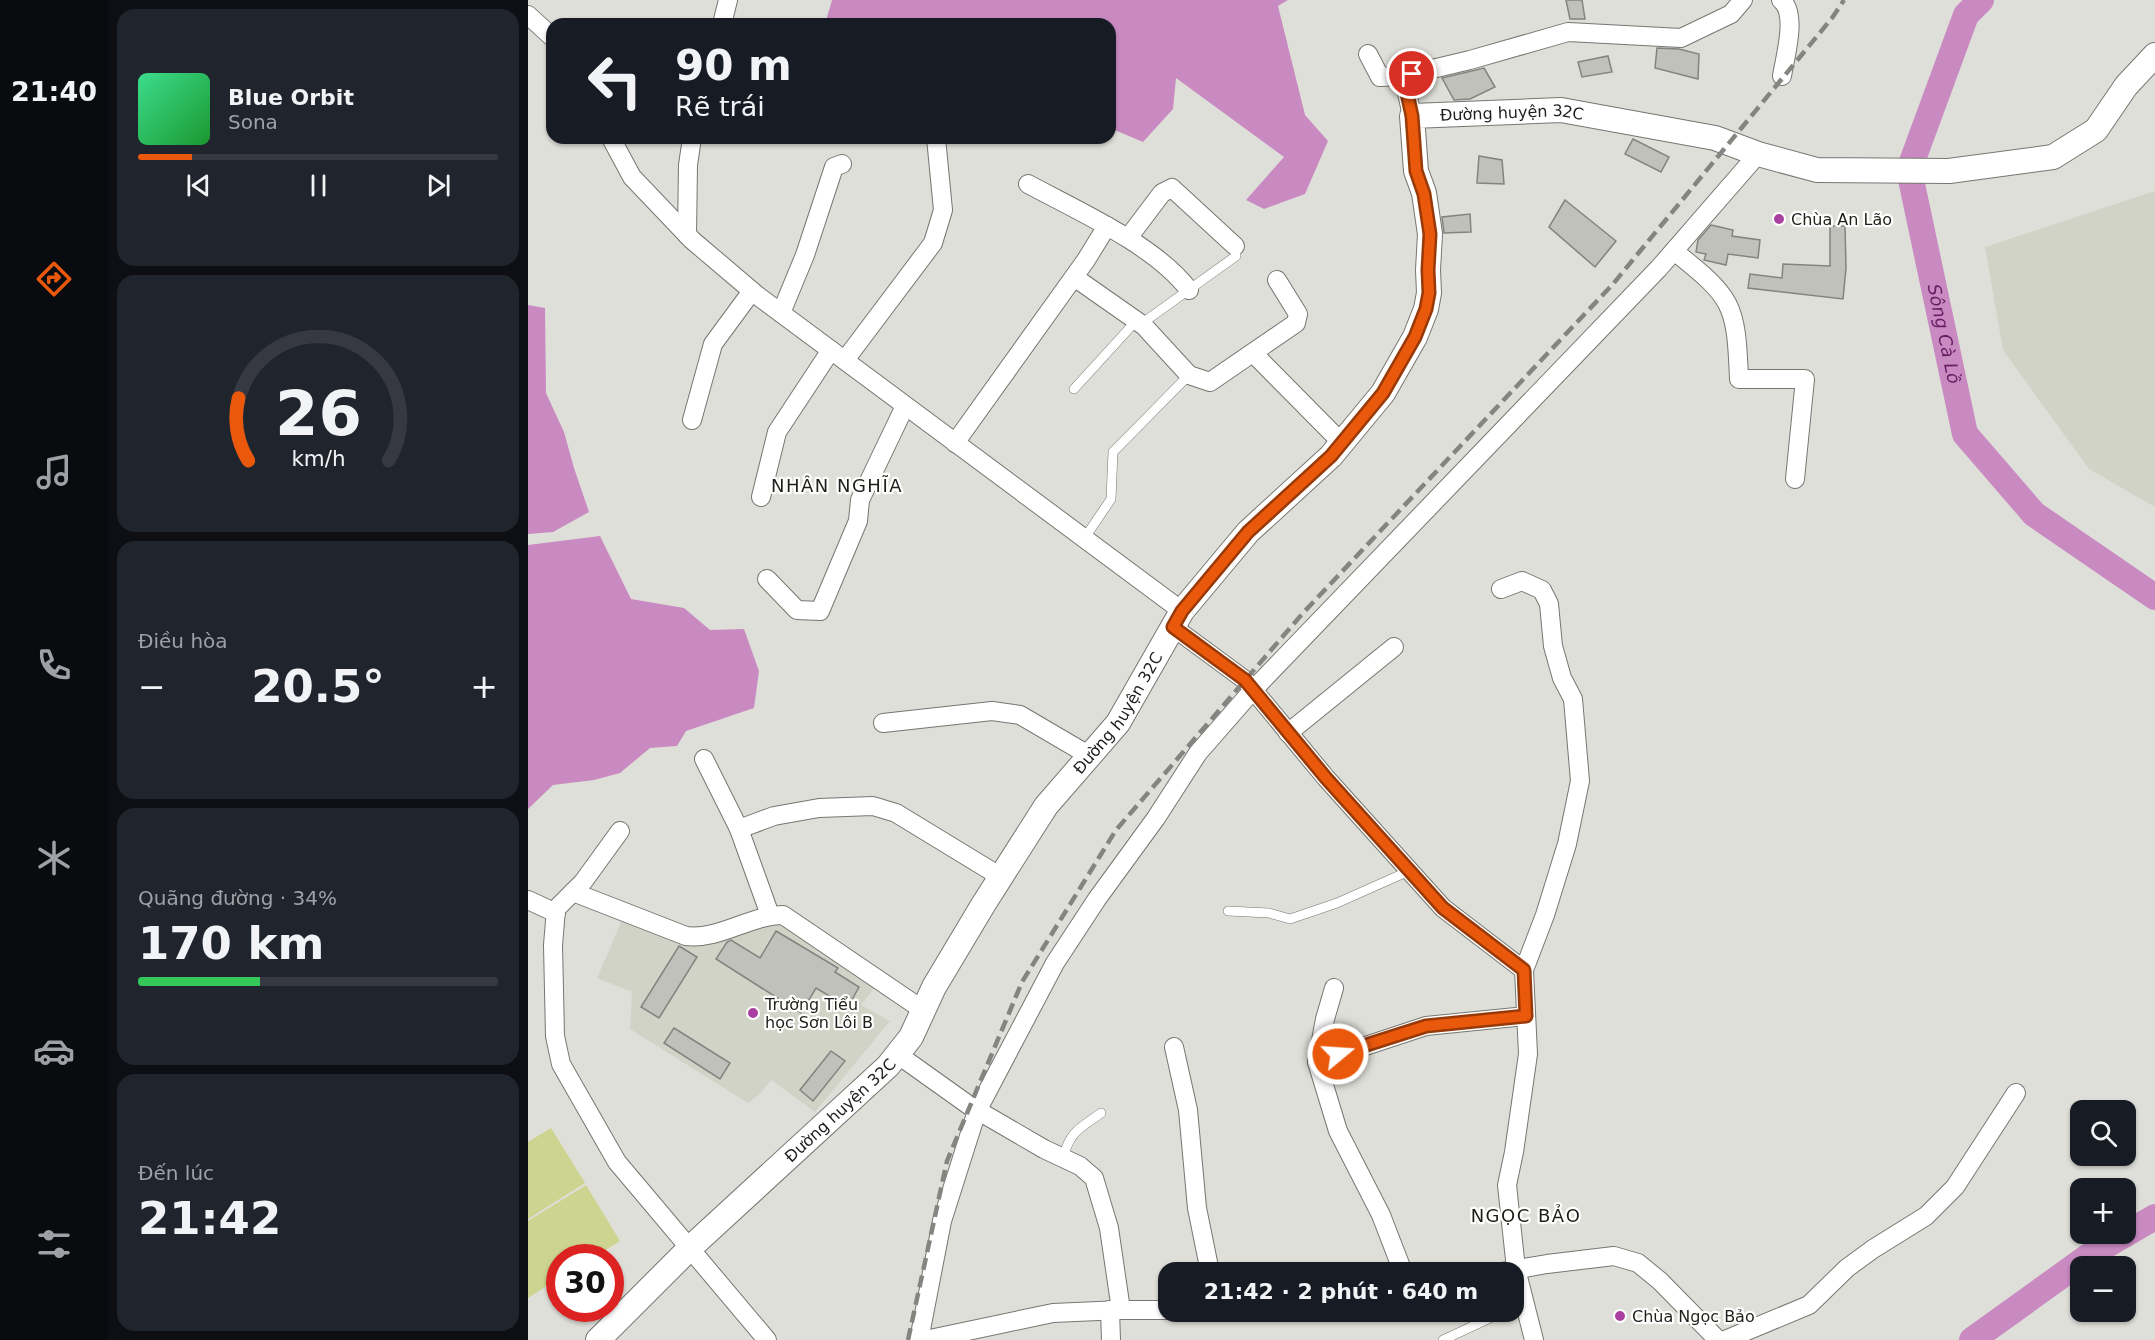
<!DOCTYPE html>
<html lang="vi">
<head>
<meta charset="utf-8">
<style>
  :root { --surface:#171b24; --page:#20242c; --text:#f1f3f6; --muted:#9ea1a6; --line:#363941; --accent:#ea580c }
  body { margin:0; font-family:"DejaVu Sans",sans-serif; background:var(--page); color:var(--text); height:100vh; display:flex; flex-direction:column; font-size:22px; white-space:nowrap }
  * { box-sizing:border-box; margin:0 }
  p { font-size:20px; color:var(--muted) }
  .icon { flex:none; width:33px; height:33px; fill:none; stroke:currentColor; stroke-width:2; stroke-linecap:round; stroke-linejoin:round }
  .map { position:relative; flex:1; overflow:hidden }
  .details { display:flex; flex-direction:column; gap:9px; padding:9px; background:#0d0f14; width:420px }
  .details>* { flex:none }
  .banner { position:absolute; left:18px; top:18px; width:570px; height:126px; border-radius:18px; box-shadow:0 2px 4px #0004; background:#171b24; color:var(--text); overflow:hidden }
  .controls { position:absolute; left:1542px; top:1100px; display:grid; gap:12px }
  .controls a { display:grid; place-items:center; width:66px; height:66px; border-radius:12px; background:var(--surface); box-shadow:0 2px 4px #0004; font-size:30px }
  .speed { position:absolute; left:18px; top:1244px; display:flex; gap:12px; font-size:30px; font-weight:700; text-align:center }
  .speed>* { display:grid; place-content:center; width:78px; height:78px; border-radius:50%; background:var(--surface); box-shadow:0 2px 4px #0004; line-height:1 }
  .speed .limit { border:9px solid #d22; background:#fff; color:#111 }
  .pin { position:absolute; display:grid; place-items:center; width:51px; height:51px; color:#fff; margin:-26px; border:3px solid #fff; border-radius:50%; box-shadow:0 2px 6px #0007 }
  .me { position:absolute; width:66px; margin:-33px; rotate:72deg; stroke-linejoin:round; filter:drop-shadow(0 0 4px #0008) }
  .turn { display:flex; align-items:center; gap:21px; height:126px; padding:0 30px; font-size:27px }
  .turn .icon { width:78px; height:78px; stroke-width:2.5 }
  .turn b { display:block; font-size:42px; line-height:51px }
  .big { font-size:45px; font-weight:700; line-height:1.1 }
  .details .tile { flex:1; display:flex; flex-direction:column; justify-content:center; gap:9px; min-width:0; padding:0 21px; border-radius:18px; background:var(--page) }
  .details .dial { align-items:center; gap:0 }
  .dial svg { height:156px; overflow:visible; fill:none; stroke:var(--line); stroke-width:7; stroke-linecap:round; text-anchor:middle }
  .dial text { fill:var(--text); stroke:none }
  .song { display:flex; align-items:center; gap:18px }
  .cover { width:72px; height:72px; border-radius:9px; background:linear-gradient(135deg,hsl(150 70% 55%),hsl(130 70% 35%)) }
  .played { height:6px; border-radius:3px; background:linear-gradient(90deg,var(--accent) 15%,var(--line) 15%) }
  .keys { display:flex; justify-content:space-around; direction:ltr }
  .heat { display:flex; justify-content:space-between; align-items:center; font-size:33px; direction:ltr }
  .charge { height:9px; border-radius:4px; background:linear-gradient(90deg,#34c759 34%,var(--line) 0) }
  .trip { position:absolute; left:630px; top:1262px; width:366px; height:60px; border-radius:18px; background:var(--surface); box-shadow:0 2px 4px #0004; font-weight:700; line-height:60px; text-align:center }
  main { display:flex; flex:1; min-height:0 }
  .dock { display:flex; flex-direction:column; width:108px; justify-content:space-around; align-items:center; background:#090b0e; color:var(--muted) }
  .dock .icon { width:42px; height:42px }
  .dock .selected { color:var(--accent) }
  .dock b { font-size:27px; color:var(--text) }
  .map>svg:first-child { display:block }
  .built { fill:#d1d3c7 }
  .green { fill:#cdd48f }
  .water { fill:#c98ac2 }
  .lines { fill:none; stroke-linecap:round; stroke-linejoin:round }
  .river { stroke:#c98ac2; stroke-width:26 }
  .building { fill:#c0c1bb; stroke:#83847f; stroke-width:1.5 }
  .lane-casing { stroke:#767771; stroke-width:10 }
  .street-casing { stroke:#767771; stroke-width:20 }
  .secondary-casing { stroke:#767771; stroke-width:26 }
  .lane { stroke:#fff; stroke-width:9 }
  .street { stroke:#fff; stroke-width:18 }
  .secondary { stroke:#fff; stroke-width:24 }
  .rail { stroke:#848480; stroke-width:4.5; stroke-dasharray:12 6; stroke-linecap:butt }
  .route-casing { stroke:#983908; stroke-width:15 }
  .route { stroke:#ea580c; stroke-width:10 }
  .poi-dot { fill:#a940a1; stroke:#fffffe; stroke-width:2 }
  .labels { text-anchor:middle; stroke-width:4.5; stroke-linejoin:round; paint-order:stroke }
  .street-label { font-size:16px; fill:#1e1e1c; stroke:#fffffe }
  .poi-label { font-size:16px; fill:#1e1e1c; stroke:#fffffe; text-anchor:start }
  .water-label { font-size:18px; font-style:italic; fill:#681e63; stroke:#fffffe }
  .neighbourhood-label { font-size:18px; letter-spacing:1.5px; fill:#1e1e1c; stroke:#fffffe }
</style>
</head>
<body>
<main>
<nav class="dock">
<b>21:40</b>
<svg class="icon selected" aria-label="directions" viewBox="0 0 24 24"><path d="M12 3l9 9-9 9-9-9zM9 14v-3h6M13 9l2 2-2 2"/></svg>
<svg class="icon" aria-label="music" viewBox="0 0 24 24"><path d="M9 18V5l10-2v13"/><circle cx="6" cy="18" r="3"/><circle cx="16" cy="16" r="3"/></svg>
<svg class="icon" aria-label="phone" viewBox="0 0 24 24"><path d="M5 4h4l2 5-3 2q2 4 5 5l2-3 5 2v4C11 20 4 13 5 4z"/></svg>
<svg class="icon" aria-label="climate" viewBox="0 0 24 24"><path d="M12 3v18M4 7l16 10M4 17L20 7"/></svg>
<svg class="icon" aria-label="car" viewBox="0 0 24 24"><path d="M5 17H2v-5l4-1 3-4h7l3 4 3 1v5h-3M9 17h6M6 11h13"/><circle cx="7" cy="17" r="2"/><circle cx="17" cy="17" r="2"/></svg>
<svg class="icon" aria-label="filters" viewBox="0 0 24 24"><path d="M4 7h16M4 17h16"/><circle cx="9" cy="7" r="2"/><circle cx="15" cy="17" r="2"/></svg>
</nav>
<section class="details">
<div class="tile">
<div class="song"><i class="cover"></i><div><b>Blue Orbit</b><p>Sona</p></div></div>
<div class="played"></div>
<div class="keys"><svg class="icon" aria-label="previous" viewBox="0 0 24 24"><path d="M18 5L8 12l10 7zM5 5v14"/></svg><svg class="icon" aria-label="pause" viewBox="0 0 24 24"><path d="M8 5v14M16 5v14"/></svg><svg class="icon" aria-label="next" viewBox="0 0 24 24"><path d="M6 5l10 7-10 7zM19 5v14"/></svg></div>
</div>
<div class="tile dial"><svg viewBox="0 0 100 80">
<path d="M14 69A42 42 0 1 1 86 69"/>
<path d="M14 69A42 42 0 0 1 9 37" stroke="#ea580c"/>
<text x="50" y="56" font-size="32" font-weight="700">26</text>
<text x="50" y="72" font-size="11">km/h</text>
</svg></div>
<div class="tile"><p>Điều hòa</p>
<div class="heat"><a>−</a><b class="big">20.5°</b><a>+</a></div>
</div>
<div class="tile"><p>Quãng đường · 34%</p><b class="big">170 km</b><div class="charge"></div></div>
<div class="tile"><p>Đến lúc</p><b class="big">21:42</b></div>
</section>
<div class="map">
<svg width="1627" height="1340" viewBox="0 0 1627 1340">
  <rect width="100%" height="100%" fill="#dfdfd9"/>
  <!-- built -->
  <g class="built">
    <path d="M1627,191V507L1561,469L1475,350L1457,247Z"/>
    <path d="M94,920L164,941L248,921L348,986L333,1005L362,1021L287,1112L243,1080L231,1095L220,1103L102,1029L104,992L69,978Z"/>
  </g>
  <!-- green -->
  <g class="green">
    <path d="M23,1128L57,1183L0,1219V1142Z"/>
    <path d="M58,1185L92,1241L66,1257H32L31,1278L0,1298V1221Z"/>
  </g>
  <!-- water -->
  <g class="water">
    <path d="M304,0H760L750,6L777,115L800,141L777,194L736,209L718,200L756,157L648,78L645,109L615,142L582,128V24H297Z"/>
    <path d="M0,305L17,308L18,393L36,432L46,468L61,512L25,532L0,534Z"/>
    <path d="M72,536L103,599L156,608L182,630L216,629L231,671L226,708L158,731L149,746L122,748L92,773L66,780L25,785L0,809V545Z"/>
  </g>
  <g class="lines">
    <!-- river -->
    <g class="river">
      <path id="s1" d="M1453,0L1438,15L1381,170L1437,434L1506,514L1627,597"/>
      <path d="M1444,1340L1565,1253L1627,1217"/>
    </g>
  </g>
  <!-- building -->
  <g class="building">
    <path d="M1038,0H1054L1057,19H1042Z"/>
    <path d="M1129,48L1151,49L1171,54L1170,79L1127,68Z"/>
    <path d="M1080,56L1084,72L1054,77L1050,62Z"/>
    <path d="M956,68L967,87L942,99L926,100L914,78Z"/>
    <path d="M1105,139L1141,157L1133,172L1097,154Z"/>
    <path d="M951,156L974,160L976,184L949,183Z"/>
    <path d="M1037,200L1088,241L1067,267L1021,227Z"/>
    <path d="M942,214L943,232L916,233L914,217Z"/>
    <path d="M1183,225L1205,230L1204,236L1232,240L1230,258L1200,254L1198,265L1176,260L1178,254L1168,252L1170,240Z"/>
    <path d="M1302,226H1317L1318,268L1315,299L1220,288L1222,274L1254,278L1255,264L1302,266Z"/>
    <path d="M248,931L310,968L307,972L331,987L320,1007L288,988L273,1013L188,959L199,942L203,940L232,958Z"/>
    <path d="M151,946L169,957L131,1018L113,1007Z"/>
    <path d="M146,1028L202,1063L192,1079L136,1043Z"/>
    <path d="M303,1051L317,1061L285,1101L272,1090Z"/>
  </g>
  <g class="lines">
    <!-- lane casing -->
    <g class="lane-casing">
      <g id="lane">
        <path d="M613,324L708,256L707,246"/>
        <path d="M546,389L608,321"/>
        <path d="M556,539L583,499L585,452L661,375"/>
        <path d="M700,911L741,913L762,919L809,903L881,871"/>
        <path d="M535,1158C542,1131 551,1129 573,1113"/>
        <path d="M915,1340L977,1311"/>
      </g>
    </g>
    <!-- street casing -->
    <g class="street-casing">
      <g id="street">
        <path d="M1253,0C1270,13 1257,57 1254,76"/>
        <path d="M0,15L24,37"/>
        <path d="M194,24L200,0"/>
        <path d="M840,54L852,77L877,76"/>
        <path d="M884,116L876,79L879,75L942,60L1040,32L1153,38L1203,14L1215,0"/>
        <path d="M83,138L104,177L164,240L230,296L654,611"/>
        <path d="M500,184C550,211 627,245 661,290"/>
        <path d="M159,235L160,165L164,138"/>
        <path d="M600,238L634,193L644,188L707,246"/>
        <path d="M1146,251C1205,298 1208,303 1211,379H1277L1267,479"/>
        <path d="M546,277L616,326L661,375L682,382L768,323L770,314L749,280"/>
        <path d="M253,313L277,255L306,167L314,164"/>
        <path d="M725,353L814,443"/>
        <path d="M317,360L405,243L415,210L408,138"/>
        <path d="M164,420L185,344L224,291"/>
        <path d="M427,443L558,260L579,226"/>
        <path d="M233,497L249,432L303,350"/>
        <path d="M239,579L269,610L292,611L330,521L332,500L377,406"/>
        <path d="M973,589L994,581L1014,590L1021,604L1025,646L1034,678L1045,699L1052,781L1039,844L1017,915L996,970L1000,1054L986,1152L979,1185L988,1269L1006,1340"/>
        <path d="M645,627L717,680L798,778L915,908L996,970"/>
        <path d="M355,723L464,711L492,715L562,756"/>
        <path d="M760,733L866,647"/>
        <path d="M176,759L211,829L242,915"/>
        <path d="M211,829L246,816L291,808L345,806L368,813L473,877"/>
        <path d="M92,831L55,882L28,909L25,945L27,1036L33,1064L89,1162L239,1340"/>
        <path d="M45,892L158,936C192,940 222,915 255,915L395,1010"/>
        <path d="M0,900L28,913"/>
        <path d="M806,988L797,1019L789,1062L810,1131L853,1215L875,1272"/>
        <path d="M646,1047L660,1110L669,1208L682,1272"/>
        <path d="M369,1054L442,1106L516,1149L552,1166L566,1178L581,1228L593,1310"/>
        <path d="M789,1062L898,1026L998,1016"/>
        <path d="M973,1272L1019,1264L1086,1256L1110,1263L1132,1281L1190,1340"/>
        <path d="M582,1310L583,1340"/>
        <path d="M391,1340L414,1221L449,1111L527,963L569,899L628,818L670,753L725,690L1131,268L1230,154"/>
        <path d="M397,1340L525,1313L593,1310H640"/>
        <path d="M1197,1340L1281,1305L1319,1268L1345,1249L1398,1216L1427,1187L1488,1093"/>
      </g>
    </g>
    <!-- secondary casing -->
    <g class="secondary-casing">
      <g id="secondary">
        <path id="s2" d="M70,1340L162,1248L360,1066L383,1037L406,987L455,905L518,806L590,723L654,611L720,532L803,456L855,393L887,337L898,309L901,293L900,270L902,234L896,193L888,171L884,116L1033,110L1187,138L1230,154L1289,170L1421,171L1525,157L1568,130L1598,86L1627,55"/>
      </g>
    </g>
    <!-- lane -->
    <use href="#lane" class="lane"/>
    <!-- street -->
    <use href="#street" class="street"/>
    <!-- secondary -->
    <use href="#secondary" class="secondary"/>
    <!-- rail -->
    <path class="rail" d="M380,1340L419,1161L494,982L588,830L775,613L1085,284L1304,18L1316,0"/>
  </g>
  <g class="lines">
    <!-- route casing -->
    <g class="route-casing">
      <path id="route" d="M810,1054L898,1026L998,1016L996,970L915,908L798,778L717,680L645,627L654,611L720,532L803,456L855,393L887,337L898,309L901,293L900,270L902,234L896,194L888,171L884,116L876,79L879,75L884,74"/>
    </g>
    <!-- route -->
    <use href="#route" class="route"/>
  </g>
  <!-- markers -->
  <g class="poi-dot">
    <circle cx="1251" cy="219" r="6"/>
    <circle cx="225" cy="1013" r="6"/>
    <circle cx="1092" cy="1316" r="6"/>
  </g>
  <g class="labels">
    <!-- street labels -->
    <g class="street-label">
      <text dy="6" stroke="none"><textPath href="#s2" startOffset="1630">Đường huyện 32C</textPath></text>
      <text dy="6" stroke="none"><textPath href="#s2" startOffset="822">Đường huyện 32C</textPath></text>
      <text dy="6" stroke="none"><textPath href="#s2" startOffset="334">Đường huyện 32C</textPath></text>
    </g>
    <!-- poi labels -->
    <g class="poi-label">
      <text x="1263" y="225">Chùa An Lão</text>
      <text x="237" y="1010">Trường Tiểu<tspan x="237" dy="18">học Sơn Lôi B</tspan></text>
      <text x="1104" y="1322">Chùa Ngọc Bảo</text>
    </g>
    <!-- water labels -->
    <g class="water-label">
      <text dy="6" stroke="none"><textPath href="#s1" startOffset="354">Sông Cà Lồ</textPath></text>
    </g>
    <!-- neighbourhood labels -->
    <g class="neighbourhood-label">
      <text x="309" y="492">NHÂN NGHĨA</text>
      <text x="998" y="1222">NGỌC BẢO</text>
    </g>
  </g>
</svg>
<div class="controls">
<a><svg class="icon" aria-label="search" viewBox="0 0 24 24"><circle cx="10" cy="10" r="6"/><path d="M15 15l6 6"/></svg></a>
<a>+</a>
<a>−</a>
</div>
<div class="speed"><div class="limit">30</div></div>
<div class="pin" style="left:884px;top:74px;background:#d93025"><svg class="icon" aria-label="arrive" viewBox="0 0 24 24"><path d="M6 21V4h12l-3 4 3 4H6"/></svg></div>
<svg class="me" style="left:810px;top:1054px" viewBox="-20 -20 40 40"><circle r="17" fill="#ea580c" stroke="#fff" stroke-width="3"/><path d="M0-11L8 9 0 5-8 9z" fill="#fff"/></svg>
<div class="trip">21:42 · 2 phút · 640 m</div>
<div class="banner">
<div class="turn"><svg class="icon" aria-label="left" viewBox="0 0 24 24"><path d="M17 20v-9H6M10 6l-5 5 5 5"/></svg><div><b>90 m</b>Rẽ trái</div></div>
</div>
</div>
</main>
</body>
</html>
